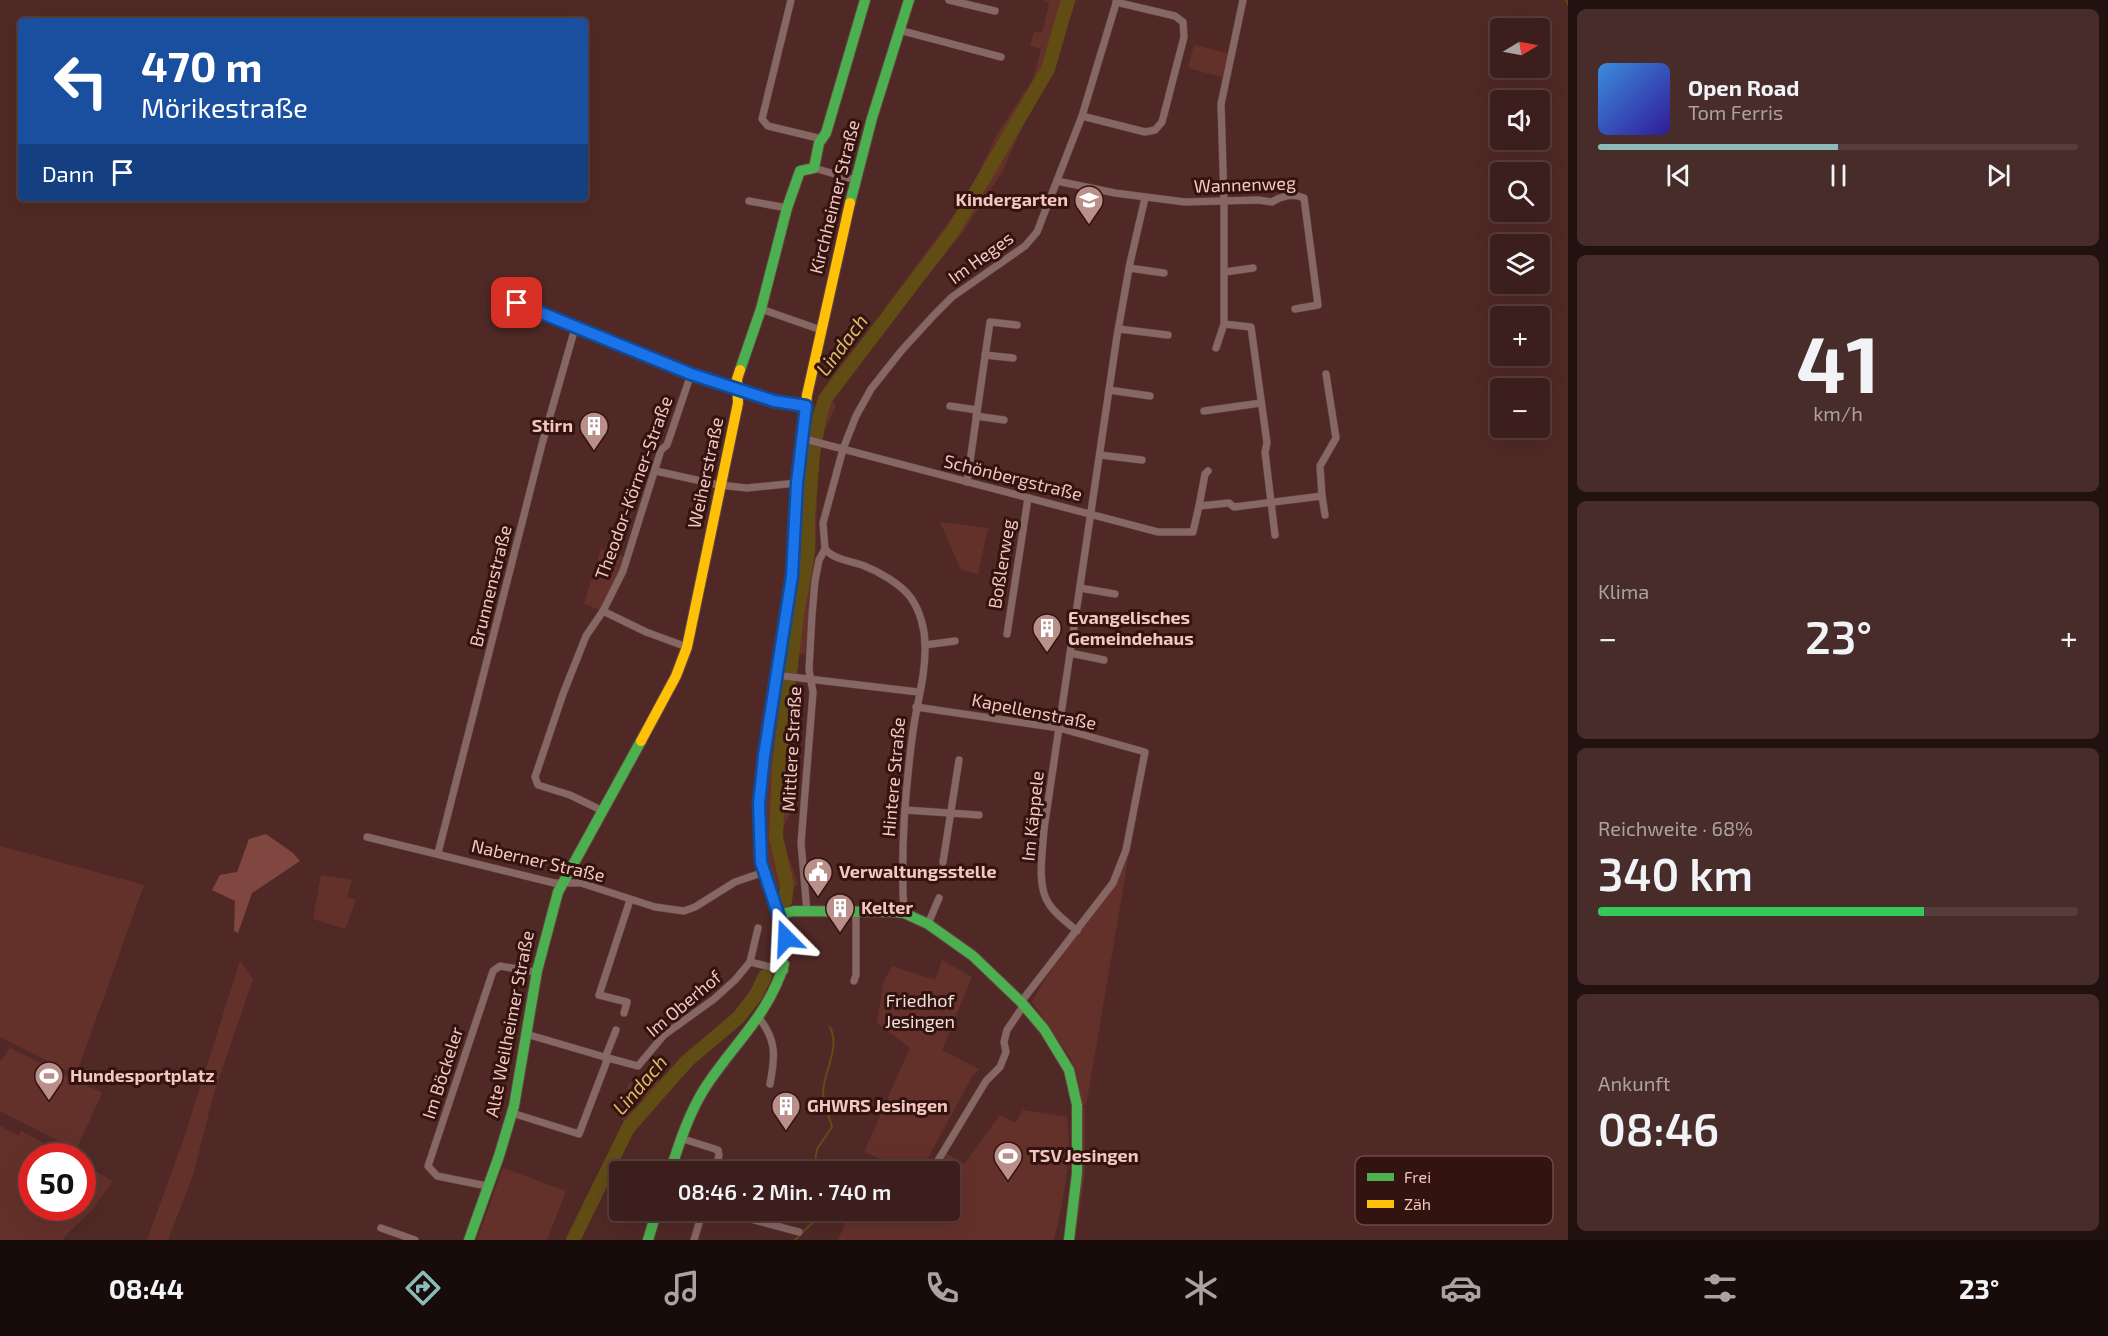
<!DOCTYPE html>
<html lang="de">
<head>
<meta charset="utf-8">
<style>
  :root { --surface:#3c1f1c; --page:#472c29; --text:#f1f3f6; --muted:#aca2a3; --line:#553d3b; --accent:#8bbbb9 }
  body { margin:0; font-family:"Exo 2",sans-serif; background:var(--page); color:var(--text); height:100vh; display:flex; flex-direction:column; font-size:22px; white-space:nowrap }
  * { box-sizing:border-box; margin:0 }
  p { font-size:20px; color:var(--muted) }
  .icon { flex:none; width:33px; height:33px; fill:none; stroke:currentColor; stroke-width:2; stroke-linecap:round; stroke-linejoin:round }
  .map { position:relative; flex:1; overflow:hidden }
  .side { display:flex; flex-direction:column; gap:9px; padding:9px; background:#21110f; width:540px }
  .side>* { flex:none }
  .hud { position:absolute; left:18px; top:18px; width:570px; height:183px; border-radius:6px; box-shadow:0 6px 24px #0002,0 0 0 2px var(--line); background:#1a4fa0; color:#fff; overflow:hidden }
  .needle { width:39px; rotate:80deg }
  .controls { position:absolute; left:1490px; top:18px; display:grid; gap:12px }
  .controls a { display:grid; place-items:center; width:60px; height:60px; border-radius:6px; background:var(--surface); box-shadow:0 6px 24px #0002,0 0 0 2px var(--line); font-size:30px }
  .speed { position:absolute; left:18px; top:1143px; display:flex; gap:12px; font-size:30px; font-weight:700; text-align:center }
  .speed>* { display:grid; place-content:center; width:78px; height:78px; border-radius:50%; background:var(--surface); box-shadow:0 6px 24px #0002,0 0 0 2px var(--line); line-height:1 }
  .speed .limit { border:9px solid #d22; background:#fff; color:#111 }
  .pin { position:absolute; display:grid; place-items:center; width:51px; height:51px; color:#fff; margin:-26px; border-radius:12px; box-shadow:0 3px 9px #0006 }
  .me { position:absolute; width:66px; margin:-33px; rotate:339deg; stroke-linejoin:round; filter:drop-shadow(0 0 4px #0008) }
  .turn { display:flex; align-items:center; gap:21px; height:126px; padding:0 24px; font-size:27px }
  .turn .icon { width:78px; height:78px; stroke-width:2.5 }
  .turn b { display:block; font-size:42px; line-height:51px }
  .then { display:flex; align-items:center; height:57px; padding:0 24px; background:#0003; gap:12px; font-size:22px }
  .big { font-size:45px; font-weight:600; line-height:1.1 }
  .side .widget { flex:1; display:flex; flex-direction:column; justify-content:center; gap:9px; min-width:0; padding:0 21px; border-radius:9px; background:var(--page) }
  .side .dial { align-items:center; gap:0 }
  .dial b { font-size:78px; line-height:1 }
  .song { display:flex; align-items:center; gap:18px }
  .cover { width:72px; height:72px; border-radius:9px; background:linear-gradient(135deg,hsl(210 70% 55%),hsl(250 70% 35%)) }
  .played { height:6px; border-radius:3px; background:linear-gradient(90deg,var(--accent) 50%,var(--line) 50%) }
  .keys { display:flex; justify-content:space-around; direction:ltr }
  .heat { display:flex; justify-content:space-between; align-items:center; font-size:33px; direction:ltr }
  .charge { height:9px; border-radius:4px; background:linear-gradient(90deg,#34c759 68%,var(--line) 0) }
  .trip { position:absolute; left:609px; top:1161px; width:351px; height:60px; border-radius:6px; background:var(--surface); box-shadow:0 6px 24px #0002,0 0 0 2px var(--line); font-weight:600; line-height:60px; text-align:center }
  .tab-bar { display:flex; height:96px; justify-content:space-around; align-items:center; background:#180c0b; color:var(--muted) }
  .tab-bar .icon { width:42px; height:42px }
  .tab-bar .current { color:var(--accent) }
  .tab-bar b { font-size:27px; color:var(--text) }
  main { display:flex; flex:1; min-height:0 }
  .map>svg:first-child { display:block }
  .green { fill:#64312a }
  .forest { fill:#7f4740 }
  .lines { fill:none; stroke-linecap:round; stroke-linejoin:round }
  .stream { stroke:#614c14; stroke-width:2 }
  .river { stroke:#614c14; stroke-width:14 }
  .street-casing { stroke:#644541; stroke-width:8 }
  .fast-casing { stroke:#644541; stroke-width:12 }
  .slow-casing { stroke:#644541; stroke-width:12 }
  .street { stroke:#866764; stroke-width:7 }
  .fast { stroke:#4caf50; stroke-width:10 }
  .slow { stroke:#ffc107; stroke-width:10 }
  .route-casing { stroke:#114b97; stroke-width:15 }
  .route { stroke:#1a73e8; stroke-width:10 }
  .labels { text-anchor:middle; stroke-width:6; stroke-linejoin:round; paint-order:stroke }
  .street-label { font-size:18px; fill:#f3c6bf; stroke:#331310 }
  .poi-label { font-size:18px; font-weight:bold; fill:#f3c6bf; stroke:#331310; text-anchor:start }
  .park-label { font-size:18px; fill:#f2dedb; stroke:#331310 }
  .water-label { font-size:20px; font-style:italic; fill:#dcbb67; stroke:#331310 }
  .key { fill:#331310; stroke:#6d4945; stroke-width:1.5 }
  .key-label { font-size:16px; fill:#f3c6bf }
</style>
</head>
<body>
<main>
<div class="map">
<svg width="1568" height="1240" viewBox="0 0 1568 1240">
  <rect width="100%" height="100%" fill="#502926"/>
  <!-- green -->
  <g class="green">
    <path d="M1043,0H1076L1051,77L1029,113L1002,172L963,232L895,316L885,308L969,194L996,136L1033,79L1041,49L1030,46L1034,32L1042,33L1049,4Z"/>
    <path d="M1194,45L1228,53L1222,77L1188,68Z"/>
    <path d="M860,342L869,349L831,399L836,405L823,434L814,428C811,396 841,365 860,342Z"/>
    <path d="M818,448L816,543L805,654L795,655L811,542L804,541L810,454Z"/>
    <path d="M940,522L988,528L978,574L961,570Z"/>
    <path d="M601,549L626,557L601,610L584,604Z"/>
    <path d="M787,684L781,724L791,730L787,780L798,789C798,793 799,800 797,804C792,815 783,820 783,834C782,852 796,867 797,886L775,888C751,827 770,750 779,688Z"/>
    <path d="M0,846L144,885L76,1075L0,1037Z"/>
    <path d="M1129,854L1086,1106L1081,1104L1077,1076L1071,1059L1032,1001L1047,976L1105,899Z"/>
    <path d="M321,875L352,880L347,897L356,900L345,929L313,919Z"/>
    <path d="M942,960L972,977L942,1050L979,1069L973,1075L921,1171H908L864,1152L910,1048L877,1023L883,983L892,966L935,980Z"/>
    <path d="M240,961L253,979L214,1093L193,1175L168,1240H147L184,1138Z"/>
    <path d="M751,989L756,991L736,1017L686,1060L626,1126L620,1116L643,1105L644,1098L626,1092L629,1082L639,1085L641,1077L658,1082L692,1048L734,1014Z"/>
    <path d="M10,1048L102,1093L76,1150L0,1111V1062Z"/>
    <path d="M1081,1107L1085,1108V1173L1075,1240H1072Z"/>
    <path d="M1023,1110L1067,1117C1072,1159 1064,1199 1054,1240H838L850,1211L950,1210V1172L933,1171L944,1152L964,1164L1000,1115L1015,1123Z"/>
    <path d="M0,1126L19,1136L21,1131L68,1156H32V1208H82L83,1164L113,1181L93,1209L63,1238L64,1240H0Z"/>
    <path d="M503,1168L566,1191L547,1240H477Z"/>
  </g>
  <!-- forest -->
  <path class="forest" d="M266,834L293,853L300,861L252,893L238,933L234,931L235,901L212,890L220,875L237,872L249,839Z"/>
  <g class="lines">
    <!-- stream -->
    <g class="stream">
      <path d="M1566,0L1568,4"/>
      <path d="M813,1172L817,1149L832,1127C829,1115 823,1106 823,1094C823,1071 841,1049 830,1027"/>
      <path d="M795,1240L814,1221L821,1210"/>
    </g>
    <!-- river -->
    <g class="river">
      <path d="M785,901L787,885L776,837L779,766L797,615L808,552V517L813,454L820,415L825,399L953,231L1048,69L1068,0"/>
      <path d="M573,1240L628,1128L687,1061L738,1018L756,995L765,976"/>
    </g>
    <!-- street casing -->
    <g class="street-casing">
      <g id="street">
        <path d="M791,0L762,119L768,126L822,139"/>
        <path d="M949,0L995,11"/>
        <path d="M1243,0L1221,104L1224,201V324L1251,327L1267,443L1265,452L1275,535"/>
        <path d="M899,30L1001,57"/>
        <path d="M1082,116L1145,132L1155,130L1162,122L1184,37L1183,22L1175,16L1116,2"/>
        <path d="M814,168L855,180"/>
        <path d="M1057,181L1115,193L1185,202L1258,200L1272,202C1281,196 1294,193 1304,198L1318,305L1295,309"/>
        <path d="M749,201L787,208"/>
        <path d="M1129,268L1164,273"/>
        <path d="M1225,272L1253,268"/>
        <path d="M517,303L691,374L774,401L806,406"/>
        <path d="M761,309L821,330"/>
        <path d="M1119,329L1168,335"/>
        <path d="M1216,348L1224,324"/>
        <path d="M985,355L1013,358"/>
        <path d="M1109,390L1150,396"/>
        <path d="M950,406L977,410"/>
        <path d="M1204,411L1261,403"/>
        <path d="M976,416L1004,420"/>
        <path d="M801,438L1158,532H1193L1199,506L1229,503L1234,507L1322,496L1320,466L1336,438L1326,374"/>
        <path d="M1100,455L1142,460"/>
        <path d="M656,471L719,485L747,488L797,483"/>
        <path d="M967,482L990,322L1017,325"/>
        <path d="M1322,496L1325,515"/>
        <path d="M1199,506L1205,474L1208,471"/>
        <path d="M825,549C833,559 850,561 862,565C878,571 901,584 911,598C920,611 925,629 925,645C926,673 917,703 913,731C905,791 900,852 904,913"/>
        <path d="M1080,588L1115,594"/>
        <path d="M603,611L646,632L687,647"/>
        <path d="M1007,634L1028,498"/>
        <path d="M925,645L955,641"/>
        <path d="M1070,653L1104,660"/>
        <path d="M775,675L918,692"/>
        <path d="M916,707L1059,728L1145,752L1126,850L1113,883L1021,1002"/>
        <path d="M601,810L570,795L538,785L535,777L563,694L586,636L603,611L623,571L661,450L667,445L691,374"/>
        <path d="M905,810L979,815"/>
        <path d="M367,837L554,883H581L655,907L684,911L695,907L735,882L764,872"/>
        <path d="M438,853L542,444L575,328"/>
        <path d="M943,862L959,760"/>
        <path d="M807,912L801,843L813,692L809,670L812,615L815,581L819,560L825,549L823,523L843,449L856,416L871,389L902,350L935,314L952,297L1025,246L1037,232L1082,116L1117,0"/>
        <path d="M928,924L939,898"/>
        <path d="M1077,931C1067,922 1056,915 1049,904C1036,886 1043,850 1044,829L1117,336L1130,263L1145,198"/>
        <path d="M750,962L783,970"/>
        <path d="M854,981L856,975V912"/>
        <path d="M624,1013L627,1002L599,995L630,900"/>
        <path d="M760,1019C777,1042 775,1057 770,1084"/>
        <path d="M526,1034L608,1058"/>
        <path d="M605,1058L616,1030"/>
        <path d="M512,1113L579,1134L608,1058L638,1066L664,1035L714,999L735,980L750,962L758,928"/>
        <path d="M680,1138L718,1150L719,1155L715,1172"/>
        <path d="M931,1172L986,1081L1000,1067L1006,1052L1004,1042L1007,1030L1024,1005"/>
        <path d="M487,1186L437,1176L428,1166L493,971L500,966L535,972"/>
        <path d="M717,1210L799,1232"/>
        <path d="M381,1228L415,1240"/>
        <path d="M694,1240L703,1210"/>
      </g>
    </g>
    <!-- fast casing -->
    <g class="fast-casing">
      <g id="fast">
        <path d="M850,203L872,118L909,0"/>
        <path d="M740,370L761,309L787,208L800,171L814,168L819,143L826,133L865,0"/>
        <path d="M777,915L794,911L894,912L904,913L928,924L973,956L1021,1002L1044,1029L1069,1070L1077,1105V1173L1069,1240"/>
        <path d="M783,970L777,915L759,852L760,804L763,756L792,576L800,453"/>
        <path d="M670,1172C679,1144 688,1116 703,1091C731,1046 768,1017 784,964"/>
        <path d="M469,1240L499,1156L514,1106L537,971L558,892L641,741"/>
        <path d="M648,1240L657,1210"/>
      </g>
    </g>
    <!-- slow casing -->
    <g class="slow-casing">
      <g id="slow">
        <path d="M800,453L807,395L850,203"/>
        <path d="M641,741L676,676L687,647L738,403L737,379L740,370"/>
      </g>
    </g>
    <!-- street -->
    <use href="#street" class="street"/>
    <!-- fast -->
    <use href="#fast" class="fast"/>
    <!-- slow -->
    <use href="#slow" class="slow"/>
  </g>
  <g class="lines">
    <!-- route casing -->
    <g class="route-casing">
      <path id="route" d="M517,303L691,374L774,401L806,406L797,483L792,576L764,756L759,804L761,862L786,938"/>
    </g>
    <!-- route -->
    <use href="#route" class="route"/>
  </g>
  <!-- icons -->
  <defs>
    <g id="school-pin" transform="scale(1.5)"><path d="M0 17L-7.5 6A9.5 9.5 0 1 1 7.5 6Z" fill="#ba8f89" stroke="#331310"/><path d="M0-5L7-2L0 1L-7-2ZM-4 1L0 2.5L4 1V4Q0 6-4 4Z" fill="#fff"/></g>
    <g id="building-pin" transform="scale(1.5)"><path d="M0 17L-7.5 6A9.5 9.5 0 1 1 7.5 6Z" fill="#ba8f89" stroke="#331310"/><path d="M-4-6H4V6H1V3H-1V6H-4ZM-2.5-4.3h1.7v1.8h-1.7ZM.8-4.3h1.7v1.8H.8ZM-2.5-1h1.7V.8h-1.7ZM.8-1h1.7V.8H.8Z" fill="#fff"/></g>
    <g id="civic-pin" transform="scale(1.5)"><path d="M0 17L-7.5 6A9.5 9.5 0 1 1 7.5 6Z" fill="#ba8f89" stroke="#331310"/><path d="M-.6-6.5H3V-4.5H.6V-3L4-1V1h2V6H-6V1h2V-1L-.6-3ZM-1.2 2.5V6h2.4V2.5Z" fill="#fff"/></g>
    <g id="stadium-pin" transform="scale(1.5)"><path d="M0 17L-7.5 6A9.5 9.5 0 1 1 7.5 6Z" fill="#ba8f89" stroke="#331310"/><path d="M0-5a6.5 5 0 1 0 0 10a6.5 5 0 1 0 0-10ZM-3.5-1.8h7v3.6h-7Z" fill="#fff"/></g>
  </defs>
  <g fill-rule="evenodd">
    <use href="#school-pin" x="1089" y="200"/>
    <use href="#building-pin" x="594" y="426"/>
    <use href="#building-pin" x="1047" y="628"/>
    <use href="#civic-pin" x="818" y="872"/>
    <use href="#building-pin" x="840" y="908"/>
    <use href="#stadium-pin" x="49" y="1076"/>
    <use href="#building-pin" x="786" y="1106"/>
    <use href="#stadium-pin" x="1008" y="1156"/>
  </g>
  <g class="labels">
    <!-- street labels -->
    <g class="street-label">
      <text transform="translate(1245 185) rotate(-2)" y="6">Wannenweg</text>
      <text transform="translate(835 197) rotate(-76)" y="6">Kirchheimer Straße</text>
      <text transform="translate(981 258) rotate(-36)" y="6">Im Heges</text>
      <text transform="translate(706 473) rotate(-78)" y="6">Weiherstraße</text>
      <text transform="translate(1013 478) rotate(14)" y="6">Schönbergstraße</text>
      <text transform="translate(634 488) rotate(-70)" y="6">Theodor-Körner-Straße</text>
      <text transform="translate(1002 564) rotate(-81)" y="6">Boßlerweg</text>
      <text transform="translate(491 586) rotate(-76)" y="6">Brunnenstraße</text>
      <text transform="translate(1034 712) rotate(11)" y="6">Kapellenstraße</text>
      <text transform="translate(792 749) rotate(-87)" y="6">Mittlere Straße</text>
      <text transform="translate(894 777) rotate(-85)" y="6">Hintere Straße</text>
      <text transform="translate(1033 816) rotate(-84)" y="6">Im Käppele</text>
      <text transform="translate(538 861) rotate(13)" y="6">Naberner Straße</text>
      <text transform="translate(684 1004) rotate(-40)" y="6">Im Oberhof</text>
      <text transform="translate(510 1024) rotate(-79)" y="6">Alte Weilheimer Straße</text>
      <text transform="translate(443 1073) rotate(-72)" y="6">Im Böckeler</text>
    </g>
    <!-- poi labels -->
    <g class="poi-label">
      <text x="1068" y="206" text-anchor="end">Kindergarten</text>
      <text x="573" y="432" text-anchor="end">Stirn</text>
      <text x="1068" y="624">Evangelisches<tspan x="1068" dy="21">Gemeindehaus</tspan></text>
      <text x="839" y="878">Verwaltungsstelle</text>
      <text x="861" y="914">Kelter</text>
      <text x="70" y="1082">Hundesportplatz</text>
      <text x="807" y="1112">GHWRS Jesingen</text>
      <text x="1029" y="1162">TSV Jesingen</text>
    </g>
    <!-- park labels -->
    <g class="park-label">
      <text x="920" y="1007">Friedhof<tspan x="920" dy="21">Jesingen</tspan></text>
    </g>
    <!-- water labels -->
    <g class="water-label">
      <text transform="translate(842 345) rotate(-53)" y="7">Lindach</text>
      <text transform="translate(640 1085) rotate(-49)" y="7">Lindach</text>
    </g>
  </g>
  <!-- legend -->
  <rect x="1355" y="1156" width="198" height="69" rx="9" class="key"/>
  <rect x="1367" y="1173" width="27" height="8" fill="#4caf50"/>
  <rect x="1367" y="1200" width="27" height="8" fill="#ffc107"/>
  <g class="key-label">
    <text x="1404" y="1183">Frei</text>
    <text x="1404" y="1210">Zäh</text>
  </g>
</svg>
<div class="controls">
<a><svg class="needle" viewBox="-14 -14 28 28"><path d="M0-13l5 13h-10z" fill="#e53935"/><path d="M0 13l5-13h-10z" fill="#aca2a3"/></svg></a>
<a><svg class="icon" aria-label="sound" viewBox="0 0 24 24"><path d="M4 9h4l5-4v14l-5-4H4zM17 9q2 3 0 6"/></svg></a>
<a><svg class="icon" aria-label="search" viewBox="0 0 24 24"><circle cx="10" cy="10" r="6"/><path d="M15 15l6 6"/></svg></a>
<a><svg class="icon" aria-label="layers" viewBox="0 0 24 24"><path d="M12 4l9 5-9 5-9-5zM3 14l9 5 9-5"/></svg></a>
<a>+</a>
<a>−</a>
</div>
<div class="speed"><div class="limit">50</div></div>
<div class="pin" style="left:517px;top:303px;background:#d93025"><svg class="icon" aria-label="arrive" viewBox="0 0 24 24"><path d="M6 21V4h12l-3 4 3 4H6"/></svg></div>
<svg class="me" style="left:786px;top:938px" viewBox="-20 -20 40 40"><path d="M0-17L14 15 0 8-14 15z" fill="#1a73e8" stroke="#fff" stroke-width="4"/></svg>
<div class="trip">08:46 · 2 Min. · 740 m</div>
<div class="hud">
<div class="turn"><svg class="icon" aria-label="left" viewBox="0 0 24 24"><path d="M17 20v-9H6M10 6l-5 5 5 5"/></svg><div><b>470 m</b>Mörikestraße</div></div>
<div class="then">Dann<svg class="icon" aria-label="arrive" viewBox="0 0 24 24"><path d="M6 21V4h12l-3 4 3 4H6"/></svg></div>
</div>
</div>
<section class="side">
<div class="widget">
<div class="song"><i class="cover"></i><div><b>Open Road</b><p>Tom Ferris</p></div></div>
<div class="played"></div>
<div class="keys"><svg class="icon" aria-label="previous" viewBox="0 0 24 24"><path d="M18 5L8 12l10 7zM5 5v14"/></svg><svg class="icon" aria-label="pause" viewBox="0 0 24 24"><path d="M8 5v14M16 5v14"/></svg><svg class="icon" aria-label="next" viewBox="0 0 24 24"><path d="M6 5l10 7-10 7zM19 5v14"/></svg></div>
</div>
<div class="widget dial"><b>41</b><p>km/h</p></div>
<div class="widget"><p>Klima</p>
<div class="heat"><a>−</a><b class="big">23°</b><a>+</a></div>
</div>
<div class="widget"><p>Reichweite · 68%</p><b class="big">340 km</b><div class="charge"></div></div>
<div class="widget"><p>Ankunft</p><b class="big">08:46</b></div>
</section>
</main>
<nav class="tab-bar">
<b>08:44</b>
<svg class="icon current" aria-label="directions" viewBox="0 0 24 24"><path d="M12 3l9 9-9 9-9-9zM9 14v-3h6M13 9l2 2-2 2"/></svg>
<svg class="icon" aria-label="music" viewBox="0 0 24 24"><path d="M9 18V5l10-2v13"/><circle cx="6" cy="18" r="3"/><circle cx="16" cy="16" r="3"/></svg>
<svg class="icon" aria-label="phone" viewBox="0 0 24 24"><path d="M5 4h4l2 5-3 2q2 4 5 5l2-3 5 2v4C11 20 4 13 5 4z"/></svg>
<svg class="icon" aria-label="climate" viewBox="0 0 24 24"><path d="M12 3v18M4 7l16 10M4 17L20 7"/></svg>
<svg class="icon" aria-label="car" viewBox="0 0 24 24"><path d="M5 17H2v-5l4-1 3-4h7l3 4 3 1v5h-3M9 17h6M6 11h13"/><circle cx="7" cy="17" r="2"/><circle cx="17" cy="17" r="2"/></svg>
<svg class="icon" aria-label="filters" viewBox="0 0 24 24"><path d="M4 7h16M4 17h16"/><circle cx="9" cy="7" r="2"/><circle cx="15" cy="17" r="2"/></svg>
<b>23°</b>
</nav>
</body>
</html>
